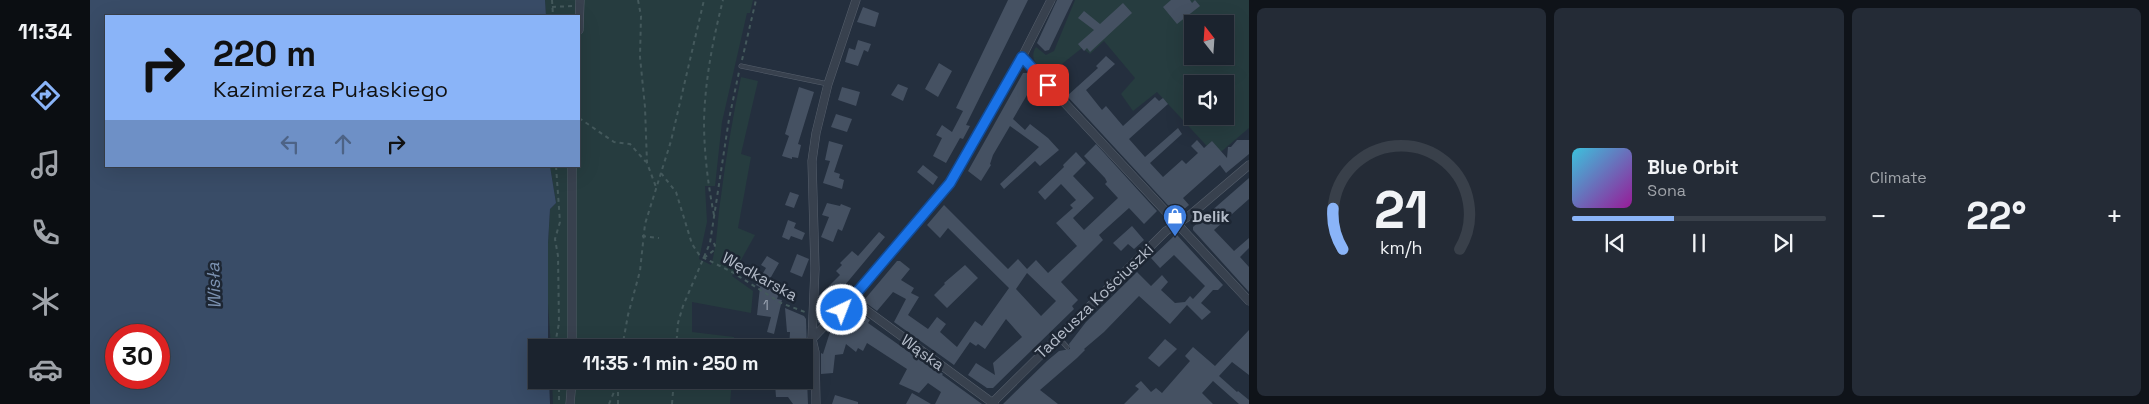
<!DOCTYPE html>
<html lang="en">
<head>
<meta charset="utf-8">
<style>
  :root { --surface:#1b232e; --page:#242b36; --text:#f1f3f6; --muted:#a0a4aa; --line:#39404a; --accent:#8ab4f8 }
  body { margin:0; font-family:"Space Grotesk",sans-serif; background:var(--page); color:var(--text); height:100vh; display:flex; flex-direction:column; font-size:19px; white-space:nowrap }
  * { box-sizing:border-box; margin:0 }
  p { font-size:16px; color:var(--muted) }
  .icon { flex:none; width:28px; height:28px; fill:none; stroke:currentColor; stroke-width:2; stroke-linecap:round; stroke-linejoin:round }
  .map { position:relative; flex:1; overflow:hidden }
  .details { display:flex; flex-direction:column; gap:8px; padding:8px; background:#0f1319; width:900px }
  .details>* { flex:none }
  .guide { position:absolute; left:15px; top:15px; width:475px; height:152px; border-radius:0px; box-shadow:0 5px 20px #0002,0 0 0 1px var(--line); background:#8ab4f8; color:#111; overflow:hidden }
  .needle { width:32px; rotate:343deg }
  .fabs { position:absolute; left:1094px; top:15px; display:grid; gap:10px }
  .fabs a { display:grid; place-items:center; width:50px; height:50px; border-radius:0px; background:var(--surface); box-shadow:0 5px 20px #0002,0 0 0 1px var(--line); font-size:25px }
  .speed { position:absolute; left:15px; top:324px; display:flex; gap:10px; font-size:25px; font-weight:700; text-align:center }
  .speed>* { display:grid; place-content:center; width:65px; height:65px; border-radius:50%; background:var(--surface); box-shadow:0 5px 20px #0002,0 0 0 1px var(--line); line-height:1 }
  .speed .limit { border:8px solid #d22; background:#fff; color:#111 }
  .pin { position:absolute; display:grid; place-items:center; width:42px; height:42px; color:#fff; margin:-21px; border-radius:10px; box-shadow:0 2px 8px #0006 }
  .me { position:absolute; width:55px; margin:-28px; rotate:43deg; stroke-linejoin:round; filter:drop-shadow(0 0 4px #0008) }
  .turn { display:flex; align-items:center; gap:18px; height:105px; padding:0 25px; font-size:22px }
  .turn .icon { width:65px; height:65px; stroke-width:2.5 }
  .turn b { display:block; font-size:35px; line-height:42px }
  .lanes { display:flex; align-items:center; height:48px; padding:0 25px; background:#0003; justify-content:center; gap:25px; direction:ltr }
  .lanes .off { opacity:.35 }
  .big { font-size:38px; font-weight:600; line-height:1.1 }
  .details .tile { flex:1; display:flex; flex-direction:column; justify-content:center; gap:8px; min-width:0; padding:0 18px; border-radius:8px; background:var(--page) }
  .details .dial { align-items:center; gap:0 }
  .dial svg { height:130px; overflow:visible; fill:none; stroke:var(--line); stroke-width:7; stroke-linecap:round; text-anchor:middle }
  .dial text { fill:var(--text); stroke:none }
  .song { display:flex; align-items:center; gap:15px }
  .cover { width:60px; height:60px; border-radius:8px; background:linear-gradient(135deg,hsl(190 70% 55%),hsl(300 70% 35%)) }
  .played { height:5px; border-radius:2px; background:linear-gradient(90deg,var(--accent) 40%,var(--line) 40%) }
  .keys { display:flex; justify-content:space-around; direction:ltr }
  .heat { display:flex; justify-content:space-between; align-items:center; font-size:28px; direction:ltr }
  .details .tiles { flex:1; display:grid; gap:8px; grid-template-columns:repeat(3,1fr) }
  .trip { position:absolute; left:438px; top:339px; width:285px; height:50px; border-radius:0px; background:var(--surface); box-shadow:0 5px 20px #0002,0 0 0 1px var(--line); font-weight:600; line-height:50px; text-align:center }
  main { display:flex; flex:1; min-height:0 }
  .dock { display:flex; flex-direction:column; width:90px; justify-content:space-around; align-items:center; background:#0b0e12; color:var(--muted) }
  .dock .icon { width:35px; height:35px }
  .dock .on { color:var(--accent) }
  .dock b { font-size:22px; color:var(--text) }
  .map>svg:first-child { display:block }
  .green { fill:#263c3f; fill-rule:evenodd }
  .water { fill:#394c67; fill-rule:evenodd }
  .building { fill:#455162; fill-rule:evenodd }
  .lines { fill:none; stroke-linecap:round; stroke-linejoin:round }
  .lane-casing { stroke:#565f6c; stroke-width:5 }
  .street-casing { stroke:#565f6c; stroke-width:9 }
  .path { stroke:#44595c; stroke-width:2; stroke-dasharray:4 4; stroke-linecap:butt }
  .lane { stroke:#38414e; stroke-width:4 }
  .street { stroke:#38414e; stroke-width:8 }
  .route-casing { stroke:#114b97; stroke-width:12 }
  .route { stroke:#1a73e8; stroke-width:9 }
  .labels { text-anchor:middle; stroke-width:5; stroke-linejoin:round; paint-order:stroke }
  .number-label { font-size:14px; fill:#98a1af }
  .poi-label { font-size:16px; font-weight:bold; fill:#b4bcc9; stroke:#1d2633; text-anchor:start }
  .street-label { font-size:16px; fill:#b4bcc9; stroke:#1d2633 }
  .water-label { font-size:18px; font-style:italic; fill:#7c92b1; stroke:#1d2633 }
</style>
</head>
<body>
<main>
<nav class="dock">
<b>11:34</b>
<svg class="icon on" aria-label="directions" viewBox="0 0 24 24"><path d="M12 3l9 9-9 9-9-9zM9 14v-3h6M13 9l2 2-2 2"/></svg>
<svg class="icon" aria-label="music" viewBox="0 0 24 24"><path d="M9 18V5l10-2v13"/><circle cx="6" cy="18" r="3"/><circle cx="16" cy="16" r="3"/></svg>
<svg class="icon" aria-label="phone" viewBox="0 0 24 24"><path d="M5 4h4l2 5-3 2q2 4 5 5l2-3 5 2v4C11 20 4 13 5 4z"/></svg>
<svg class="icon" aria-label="climate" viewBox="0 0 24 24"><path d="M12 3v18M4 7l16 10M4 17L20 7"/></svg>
<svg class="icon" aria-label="car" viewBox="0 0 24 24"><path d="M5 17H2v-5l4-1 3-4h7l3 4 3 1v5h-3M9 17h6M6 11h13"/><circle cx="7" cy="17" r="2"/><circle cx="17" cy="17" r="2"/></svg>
</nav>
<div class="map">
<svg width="1159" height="404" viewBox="0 0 1159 404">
  <rect width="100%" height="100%" fill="#242f3e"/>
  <!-- green -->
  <g class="green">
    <path d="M455,0H663L660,13H657L632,122L625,186H615L617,222L609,259L621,265C628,242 627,220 631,196C636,156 643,116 651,77L668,81L651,154L661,157L648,228L665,235L642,276L663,291L661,313L602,302V332L644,337V347H461L457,290L458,243L460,209L466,203L460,166H489V16H456Z"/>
    <path d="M985,0H1159V128L1126,156L1067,92L1043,111L1031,94L1045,78L1014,41L1000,54L992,48L958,75C949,65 938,60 946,47L956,55L964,51ZM1102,24H1135V56H1102ZM1102,84H1135V116H1102Z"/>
    <path d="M462,380H642L640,404H463Z"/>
  </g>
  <!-- water -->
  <path class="water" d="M0,0H455L456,16H16V166H460L466,203L460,209L458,243V347L446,348V380H459L460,404H0ZM26,335H69V378H26Z"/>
  <!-- building -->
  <g class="building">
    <path d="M918,0H938L876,125L880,126L873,139L870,138L856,163L843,156L852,138L846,135L852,125L862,132L873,111L866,108Z"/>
    <path d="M967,0H983L959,50L955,51L947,43Z"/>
    <path d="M1081,0H1100L1102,3L1105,0L1110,6L1087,24L1073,7Z"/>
    <path d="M1033,3L1042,13L1000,52L997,48L994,51L988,44L1004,30L988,18L994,11L1010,24Z"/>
    <path d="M773,7L789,13L785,27L767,22Z"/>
    <path d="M768,40L781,44L778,52L774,50L768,66L755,62L759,48L765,50Z"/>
    <path d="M1016,56L1025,64L996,90L1012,110L1016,106L1033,126L1065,97L1069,101L1073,98L1078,104L1039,139L1055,157L1088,128L1092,134L1060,163L1073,177L1092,160L1096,164L1108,153L1101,146L1107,140L1114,148L1122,141L1137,158L1138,147H1141L1147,140H1159V154L1136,173L1130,165L1093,198L1099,205L1087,215L977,96L1008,68L1006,66Z"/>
    <path d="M849,63L862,71L848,97L835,89Z"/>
    <path d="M933,73H937L955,92L944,102L937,95L923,119L935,130L940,124L958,138L969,150L950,166L945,161L914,189L910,184L949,147L920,126L903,155L900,164L901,165L891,181L878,171Z"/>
    <path d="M808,84L818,88L813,101L801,95Z"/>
    <path d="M709,87L724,92L708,144L711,145L708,158L702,157V159L692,156L699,136L695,134Z"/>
    <path d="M752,87L770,92L766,106L748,100Z"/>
    <path d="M746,114L762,119L757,132L741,127Z"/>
    <path d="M739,141L753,145L744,172L750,174L749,178L754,180L752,189L733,183L740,161L735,160Z"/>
    <path d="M1006,144L1067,211L1054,224L1039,208L1009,235L1013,240L971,282L988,300L982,306L984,309L903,388H897L878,375L886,363L905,375L903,363L932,337L916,319L895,349L888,344L886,346L880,342L864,365L804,322L816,299L803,292L787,311L776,303L775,299L807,261H810L820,269L811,280L824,288L821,293L829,297L818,315L838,329L847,317L856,324L850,332L867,347L885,321L892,326L919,288L858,228L850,238L837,225L854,205L918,269L928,259L937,269L946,260L958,273L987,246L966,223L983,208L980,205L986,200L971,184L955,200L948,192L974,167L973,165L986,152L996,163L983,176L1004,198L983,218L994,230L1028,198L1015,184L1017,182L1015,178L994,156ZM937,273L966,301L951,316L926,289Z"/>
    <path d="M833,165L848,177L843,185L827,172Z"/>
    <path d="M1159,178V199L1124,230L1144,251L1159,238V248L1150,257L1159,267V292L1103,230V227Z"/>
    <path d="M700,192L709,195L704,208L695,205Z"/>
    <path d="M737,203L750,206L751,204L761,208L752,231L748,229L743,242L731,237L739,217L732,215Z"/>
    <path d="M698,220L706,223L704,228L715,233L712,240L701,236L699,240L692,237Z"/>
    <path d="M1042,226L1054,240L1044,249L1038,244L1031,251L1023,243Z"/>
    <path d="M789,232L795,237L755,285L756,287L742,300L747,305L728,324L729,305L736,298L732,293L750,275L746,271L752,265L750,263L762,251L768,256Z"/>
    <path d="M1087,235L1133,285L1128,290H1123L1111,303L1121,312L1112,320L1097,305L1080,324L1049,296L1014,332L994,349L995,350L987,358L950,390L968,404H913L957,361L969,351L980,349L979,344L996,322L1047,272L1061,286L1072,275L1078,282L1071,290L1085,303L1095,302L1100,296L1103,299L1115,286L1084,255L1070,268L1061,258L1084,236Z"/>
    <path d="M707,254L719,259L712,277L700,272Z"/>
    <path d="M677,256L689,263L677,284L690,290L687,299L692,300L684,334L677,332L681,317L667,315L670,287L666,285L676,268L671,265Z"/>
    <path d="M875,265L888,278L857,308L844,295L855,284L854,283Z"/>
    <path d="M695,308L714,316L716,319L717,348H699L700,332H697Z"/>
    <path d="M763,310H766L780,320L778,323L843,369L844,368L853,374L852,375L892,404H845L851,392L838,383L829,393L809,384L817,369L777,343L773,351L768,348L766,352L756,344L753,354L745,355L743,373L731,374V353L733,354L740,332Z"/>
    <path d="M1159,330V375L1142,362L1129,376L1147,392L1148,391L1159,400V404H1149L1123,381L1112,393L1123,404H1034L1049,389L1045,386L1051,381L1061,392L1066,388L1072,393L1100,361L1095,356L1103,347L1125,366Z"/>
    <path d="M1075,339L1087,349L1069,367L1058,358Z"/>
    <path d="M702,380H717L718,404H703L698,397H686L685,384L702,383Z"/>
    <path d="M822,393L841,404H816Z"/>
    <path d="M745,395L768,402V404H742Z"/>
  </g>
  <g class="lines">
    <!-- lane casing -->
    <g class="lane-casing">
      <g id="lane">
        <path d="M651,66L738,84"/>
        <path d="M968,337L977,347"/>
      </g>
    </g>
    <!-- street casing -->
    <g class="street-casing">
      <g id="street">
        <path d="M489,30L490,0"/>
        <path d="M932,57L1159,301"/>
        <path d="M761,299L904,404"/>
        <path d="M722,339L775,283L860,183L932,57L961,0"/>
        <path d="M482,348V166"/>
        <path d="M480,404L482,380"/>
        <path d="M726,404L725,352L722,339L725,269L722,161L726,133L738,84L766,0"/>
        <path d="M901,404L1076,231L1099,216L1159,165"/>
      </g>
    </g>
    <!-- path -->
    <g class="path">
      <path d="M462,0L463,16"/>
      <path d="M548,0L551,16L550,57L555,107L557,163L566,187"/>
      <path d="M462,7L482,6"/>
      <path d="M652,60L666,0"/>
      <path d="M489,118L524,142L540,144L556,162"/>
      <path d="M466,166L470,222L465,239L468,256L469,323L466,339V348"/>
      <path d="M571,173L586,192L602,244L610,256L642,272L691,303L715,312"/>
      <path d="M624,215C618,185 614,152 614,121C615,80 623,39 633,0"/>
      <path d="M552,236L569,238"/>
      <path d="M614,258L623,251L625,245L621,240"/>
      <path d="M532,348L538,315L550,271L555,224L581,141L614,0"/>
      <path d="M586,348L588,323L593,306L620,243L639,119L649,72"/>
      <path d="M469,380V404"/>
      <path d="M519,404L529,380"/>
      <path d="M528,404V384"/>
      <path d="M582,404L584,380"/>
    </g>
    <!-- lane -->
    <use href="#lane" class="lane"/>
    <!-- street -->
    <use href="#street" class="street"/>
  </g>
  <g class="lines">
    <!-- route casing -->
    <g class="route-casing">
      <path id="route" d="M752,310L860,183L932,57L958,85"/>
    </g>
    <!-- route -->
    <use href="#route" class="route"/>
  </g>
  <!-- icons -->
  <defs>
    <g id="shop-pin" transform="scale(1.25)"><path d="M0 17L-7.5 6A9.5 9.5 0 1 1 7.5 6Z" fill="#3f7fe0" stroke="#1d2633"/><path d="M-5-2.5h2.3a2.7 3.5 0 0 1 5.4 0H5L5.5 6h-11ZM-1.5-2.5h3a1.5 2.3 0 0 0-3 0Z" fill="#fff"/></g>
  </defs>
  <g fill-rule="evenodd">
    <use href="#shop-pin" x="1085" y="216"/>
  </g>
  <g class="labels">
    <!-- number labels -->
    <g class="number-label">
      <text x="676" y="310">1</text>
    </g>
    <!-- poi labels -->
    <g class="poi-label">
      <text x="1102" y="222">Delik</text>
    </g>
    <!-- street labels -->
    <g class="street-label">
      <text transform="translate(670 276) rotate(29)" y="6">Wędkarska</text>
      <text transform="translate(1004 301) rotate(-44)" y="6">Tadeusza Kościuszki</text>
      <text transform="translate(833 352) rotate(36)" y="6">Wąska</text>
    </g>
    <!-- water labels -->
    <g class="water-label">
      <text transform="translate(124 286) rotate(-92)" y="6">Wisła</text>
    </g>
  </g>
</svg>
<div class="fabs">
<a><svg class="needle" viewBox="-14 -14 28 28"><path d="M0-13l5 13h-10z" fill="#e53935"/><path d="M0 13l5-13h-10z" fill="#a0a4aa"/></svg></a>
<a><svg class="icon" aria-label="sound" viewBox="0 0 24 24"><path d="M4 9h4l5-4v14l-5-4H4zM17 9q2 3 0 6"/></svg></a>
</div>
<div class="speed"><div class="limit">30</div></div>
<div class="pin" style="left:958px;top:85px;background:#d93025"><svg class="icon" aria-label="arrive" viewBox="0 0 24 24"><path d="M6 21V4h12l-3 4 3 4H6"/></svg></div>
<svg class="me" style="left:752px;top:310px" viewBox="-20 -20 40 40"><circle r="17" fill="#1a73e8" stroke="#fff" stroke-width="3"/><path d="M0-11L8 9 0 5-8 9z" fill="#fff"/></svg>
<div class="trip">11:35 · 1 min · 250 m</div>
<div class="guide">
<div class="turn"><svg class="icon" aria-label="right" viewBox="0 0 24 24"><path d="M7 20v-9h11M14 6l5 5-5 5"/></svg><div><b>220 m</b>Kazimierza Pułaskiego</div></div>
<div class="lanes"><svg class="icon off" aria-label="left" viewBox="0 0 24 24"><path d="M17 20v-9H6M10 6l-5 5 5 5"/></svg><svg class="icon off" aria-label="ahead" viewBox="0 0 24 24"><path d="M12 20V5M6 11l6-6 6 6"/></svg><svg class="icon" aria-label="right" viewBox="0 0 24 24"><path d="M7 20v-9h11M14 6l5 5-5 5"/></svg></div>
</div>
</div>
<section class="details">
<div class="tiles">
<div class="tile dial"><svg viewBox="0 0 100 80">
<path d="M14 69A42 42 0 1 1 86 69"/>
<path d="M14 69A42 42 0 0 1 8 44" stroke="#8ab4f8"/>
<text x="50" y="56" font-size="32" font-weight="700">21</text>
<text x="50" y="72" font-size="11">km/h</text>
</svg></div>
<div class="tile">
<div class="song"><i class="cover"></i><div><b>Blue Orbit</b><p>Sona</p></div></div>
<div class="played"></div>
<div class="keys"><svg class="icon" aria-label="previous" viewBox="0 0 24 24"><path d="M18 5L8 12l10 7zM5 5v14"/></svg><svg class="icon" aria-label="pause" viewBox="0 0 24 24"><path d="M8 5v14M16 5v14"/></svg><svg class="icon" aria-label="next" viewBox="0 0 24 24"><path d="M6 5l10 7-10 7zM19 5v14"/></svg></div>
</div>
<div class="tile"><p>Climate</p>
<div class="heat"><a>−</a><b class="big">22°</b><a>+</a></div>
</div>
</div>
</section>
</main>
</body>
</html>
